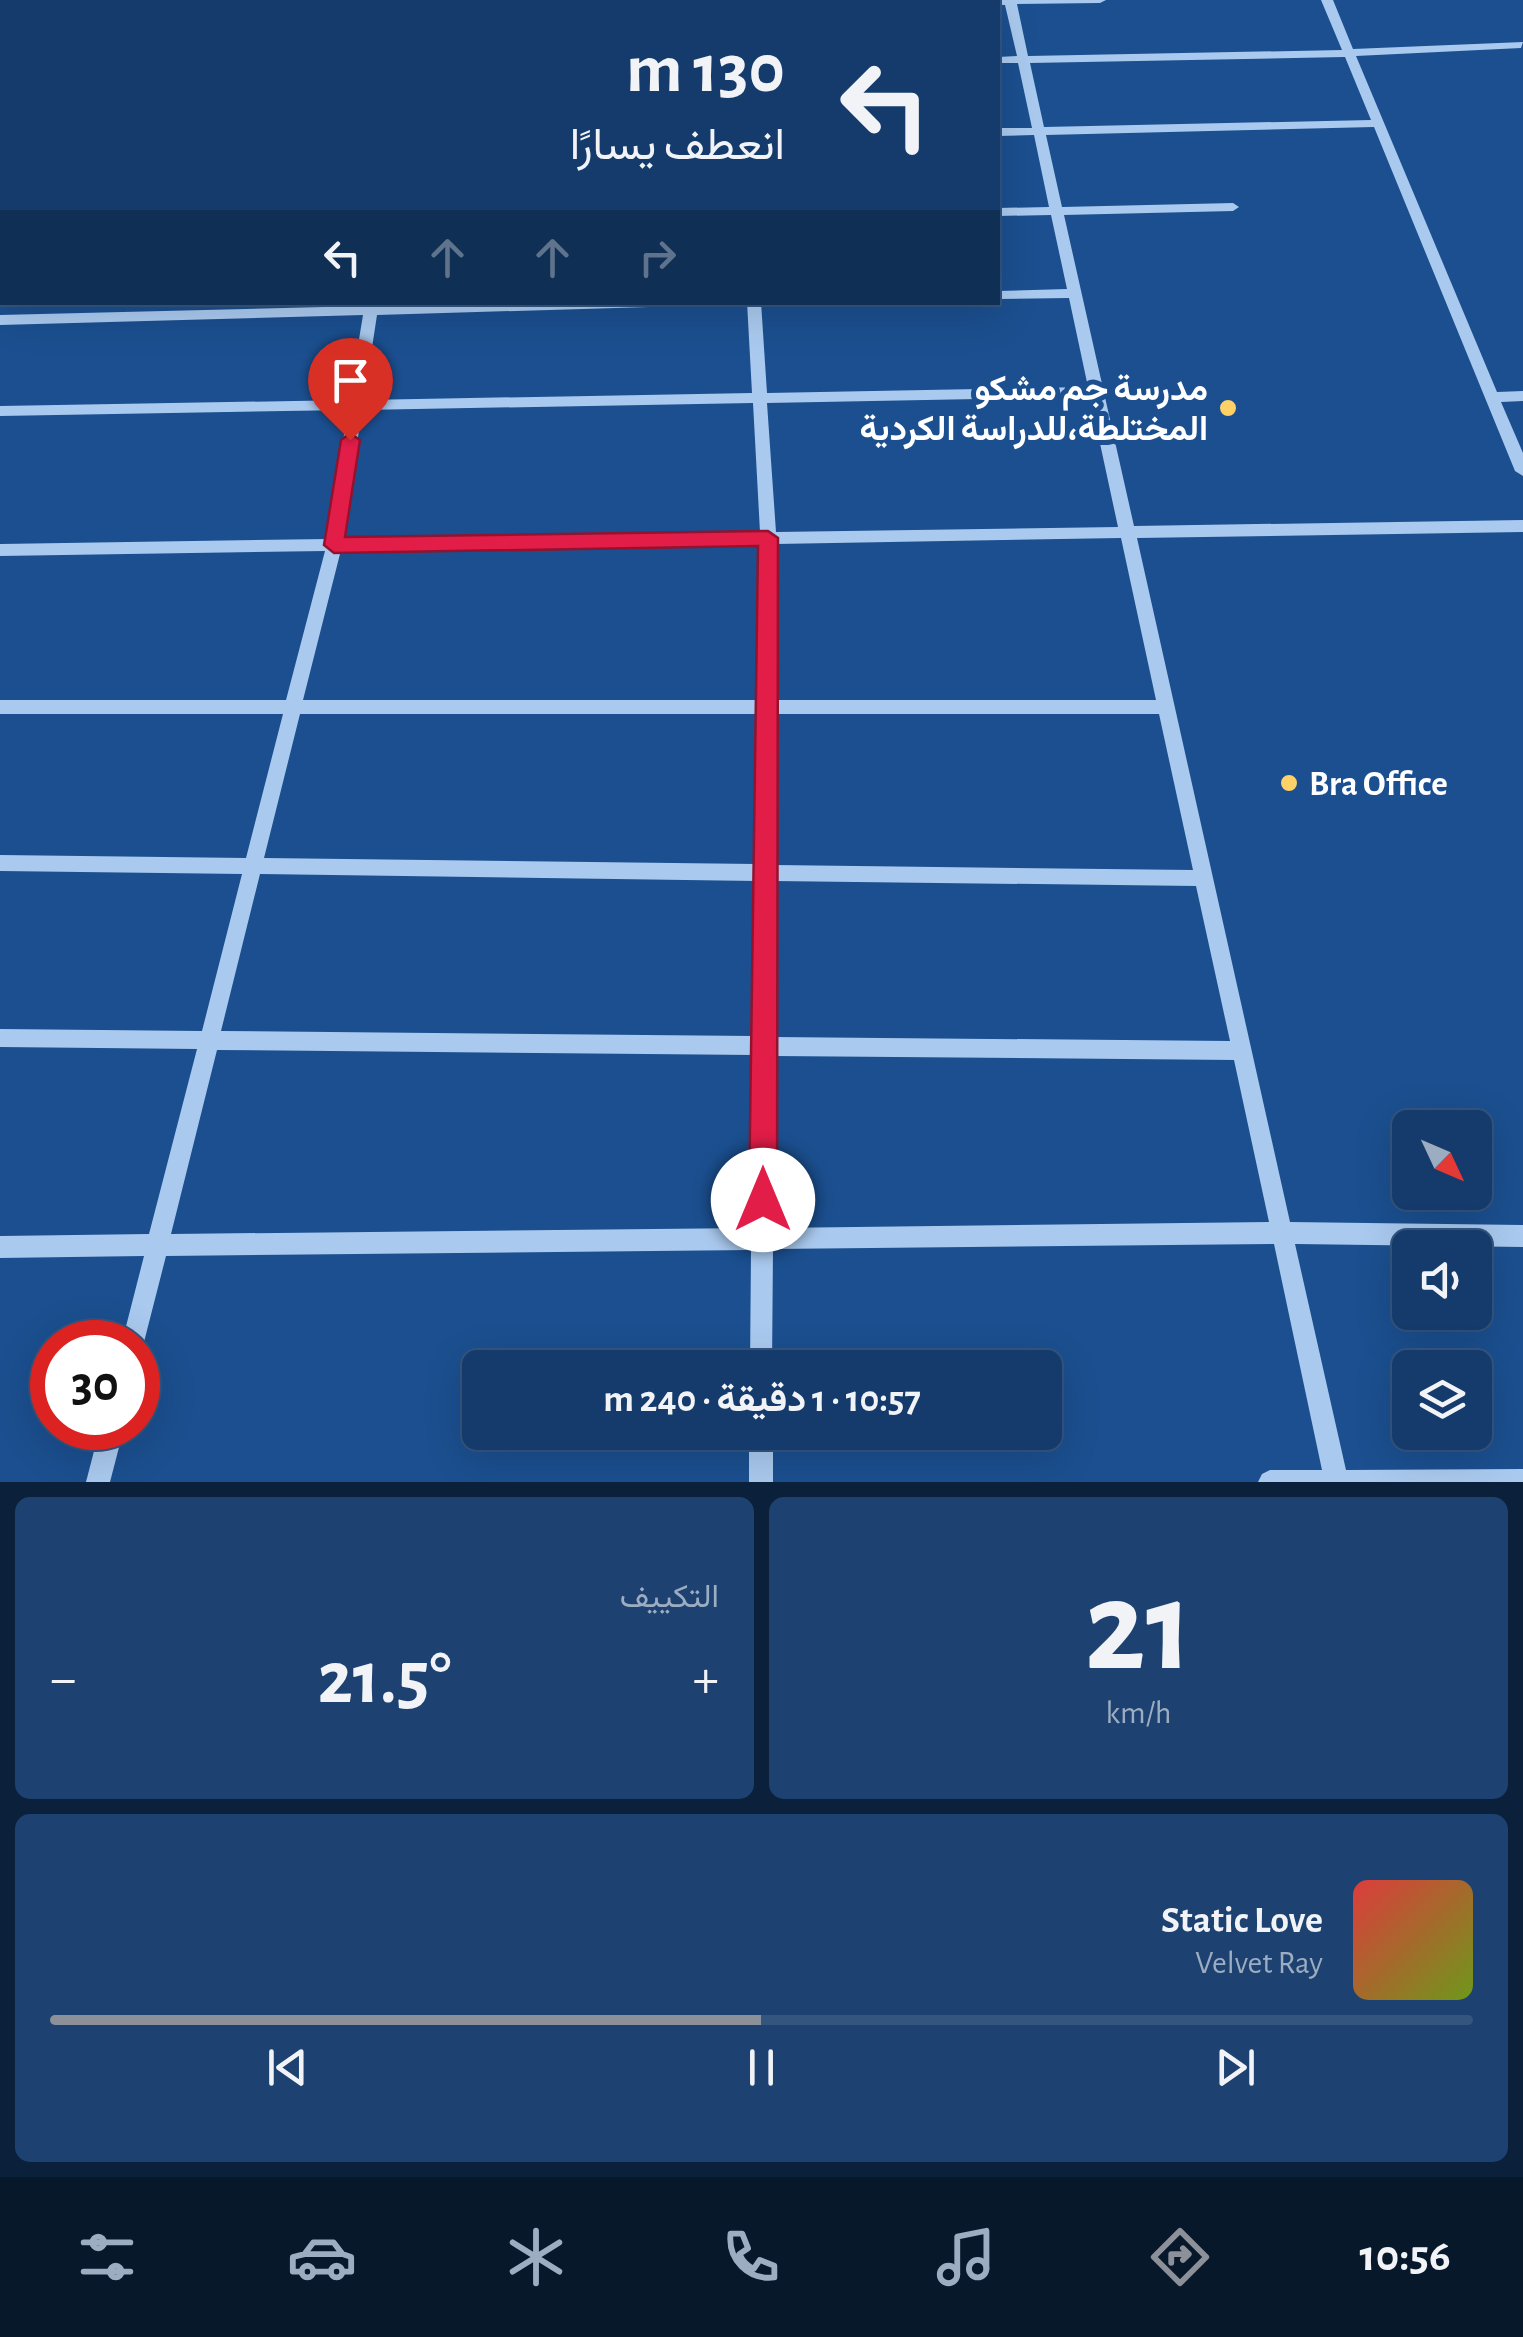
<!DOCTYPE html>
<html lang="ar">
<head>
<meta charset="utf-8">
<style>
  :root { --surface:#143b6b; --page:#1d4271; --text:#f1f3f6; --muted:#9dadc1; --line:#33557e; --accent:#8c9099 }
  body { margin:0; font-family:"Alegreya Sans",Vazirmatn,sans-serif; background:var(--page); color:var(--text); direction:rtl; height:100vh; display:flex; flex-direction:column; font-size:38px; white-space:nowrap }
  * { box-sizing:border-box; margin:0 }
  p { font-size:32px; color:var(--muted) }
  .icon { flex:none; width:55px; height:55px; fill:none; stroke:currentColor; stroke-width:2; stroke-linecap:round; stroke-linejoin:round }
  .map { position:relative; height:1482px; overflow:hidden; direction:ltr }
  .sheet { display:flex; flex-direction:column; gap:15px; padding:15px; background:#0b203b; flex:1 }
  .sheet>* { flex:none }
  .top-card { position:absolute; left:0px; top:0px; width:1000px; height:305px; box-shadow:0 10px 40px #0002,0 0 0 2px var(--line); direction:rtl; background:#143b6b; color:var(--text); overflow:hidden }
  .needle { width:65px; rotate:134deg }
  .fabs { position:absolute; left:1392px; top:1110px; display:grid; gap:20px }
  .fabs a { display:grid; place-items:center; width:100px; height:100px; border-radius:15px; background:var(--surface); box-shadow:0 10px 40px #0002,0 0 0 2px var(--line); font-size:50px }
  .speed { position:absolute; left:30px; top:1320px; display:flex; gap:20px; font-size:50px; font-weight:700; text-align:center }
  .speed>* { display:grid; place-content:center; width:130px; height:130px; border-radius:50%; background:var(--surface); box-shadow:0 10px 40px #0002,0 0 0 2px var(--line); line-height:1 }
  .speed .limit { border:15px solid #d22; background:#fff; color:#111 }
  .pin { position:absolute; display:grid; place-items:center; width:85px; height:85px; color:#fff; margin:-102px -42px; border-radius:50% 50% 50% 0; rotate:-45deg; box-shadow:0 0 10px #0007 }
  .pin .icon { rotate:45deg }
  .me { position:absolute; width:110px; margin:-55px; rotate:0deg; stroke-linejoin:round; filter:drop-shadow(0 0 8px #0008) }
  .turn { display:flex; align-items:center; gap:35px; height:210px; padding:0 50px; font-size:45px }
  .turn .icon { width:130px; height:130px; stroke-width:2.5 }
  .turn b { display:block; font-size:70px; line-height:85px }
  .lanes { display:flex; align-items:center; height:95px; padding:0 50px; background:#0003; justify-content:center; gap:50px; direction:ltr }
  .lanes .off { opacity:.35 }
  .big { font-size:75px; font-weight:700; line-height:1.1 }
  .sheet .tile { flex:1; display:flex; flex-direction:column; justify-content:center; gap:15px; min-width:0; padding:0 35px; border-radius:15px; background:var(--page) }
  .sheet .dial { align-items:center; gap:0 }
  .dial b { font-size:130px; line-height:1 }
  .song { display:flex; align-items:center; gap:30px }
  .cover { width:120px; height:120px; border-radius:15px; background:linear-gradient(135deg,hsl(0 70% 55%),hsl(80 70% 35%)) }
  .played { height:10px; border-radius:5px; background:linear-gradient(90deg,var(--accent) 50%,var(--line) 50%) }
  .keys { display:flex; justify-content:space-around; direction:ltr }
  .heat { display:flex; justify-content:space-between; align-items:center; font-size:55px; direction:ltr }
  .sheet .tiles { flex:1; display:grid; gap:15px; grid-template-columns:1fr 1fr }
  .tile:last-child { grid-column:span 2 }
  .trip { position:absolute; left:462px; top:1350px; width:600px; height:100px; border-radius:15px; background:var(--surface); box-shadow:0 10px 40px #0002,0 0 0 2px var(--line); font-weight:700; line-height:100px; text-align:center; direction:rtl }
  .tabs { display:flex; height:160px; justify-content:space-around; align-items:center; background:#08182b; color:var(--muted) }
  .tabs .icon { width:70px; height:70px }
  .tabs .selected { color:var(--accent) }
  .tabs b { font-size:45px; color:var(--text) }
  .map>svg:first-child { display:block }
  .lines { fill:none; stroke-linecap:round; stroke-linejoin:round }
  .minor { fill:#a9c9ee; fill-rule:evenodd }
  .route { fill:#e11d48; stroke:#92132f; stroke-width:2.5 }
  .poi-dot { fill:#ffd166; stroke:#1b4f8f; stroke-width:4 }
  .labels { text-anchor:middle; stroke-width:10; stroke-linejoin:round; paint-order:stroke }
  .poi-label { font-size:35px; font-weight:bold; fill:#fff; stroke:#1b4f8f; text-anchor:end }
</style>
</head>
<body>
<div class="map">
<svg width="1523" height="1482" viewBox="0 0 1523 1482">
  <rect width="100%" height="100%" fill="#1b4f8f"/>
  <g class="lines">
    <!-- minor -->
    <g class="minor">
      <path d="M730,0H742V2H731Z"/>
      <path d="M940,0H1106L1100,3L1017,4L1028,56L1342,50L1321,0H1333L1353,49L1523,42L1521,48L1356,56L1497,392L1523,391V401L1501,402L1523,453V476L1515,471L1374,127L1046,135L1062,207L1233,203L1239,207L1233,211L1064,215L1134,526L1523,520V532L1137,538L1290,1222L1523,1225V1247L1295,1244L1346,1470L1523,1469V1482H1258L1262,1474L1270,1470H1322L1274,1244L773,1249L772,1368H750L751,1250L166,1256L144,1342L138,1351V1342H122L144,1256L0,1258V1236L149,1234L197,1049L0,1047V1029L202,1031L242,874L0,871V855L246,858L283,714H0V700H286L325,551L0,556V544L327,539L348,410L0,416V406L349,400L363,315L0,325V315L364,306L365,302H379L378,306L689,302L682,306L377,315L364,400L752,393L747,302H761L767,393L1088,387L1069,298L998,299V291L1067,289L1051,215L998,216V208L1049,207L1034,135L998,136V128H1032L1018,63H998V57L1017,56L1005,5L939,2ZM1345,57L1371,120L1044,127L1030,63ZM1090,397L1118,527L776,532L767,403ZM753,403L760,532L343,539L362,410ZM1121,538L1156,700H775L776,544ZM760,544L758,700H303L341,550ZM300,714H758L756,864L264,858ZM775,714H1159L1193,870L775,865ZM260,874L756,881L754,1036L221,1031ZM774,881L1196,886L1230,1041L774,1037ZM217,1050L754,1055L751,1228L171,1234ZM774,1056L1234,1060L1269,1222L773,1228Z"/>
      <rect x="0" y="15" width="2" height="6"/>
      <path d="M0,75L2,76V82L0,83Z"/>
      <rect x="0" y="154" width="2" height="8"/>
      <rect x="0" y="227" width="2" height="8"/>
      <path d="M100,1428H124L110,1482H86Z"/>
      <rect x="749" y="1432" width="24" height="50"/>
    </g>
  </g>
  <!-- route -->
  <path class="route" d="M350,433L360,440L345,537L768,531L778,538L777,1200L773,1210L763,1214L753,1210L749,1200L758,546L334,553L324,545L341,440Z"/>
  <!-- markers -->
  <g class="poi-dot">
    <circle cx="1228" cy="408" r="10"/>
    <circle cx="1289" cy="783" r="10"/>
  </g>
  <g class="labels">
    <!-- poi labels -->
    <g class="poi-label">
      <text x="1208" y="400">مدرسة جم مشكو<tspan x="1208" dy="40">المختلطة،للدراسة الكردية</tspan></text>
      <text x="1309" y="795" text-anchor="start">Bra Office</text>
    </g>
  </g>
</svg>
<div class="fabs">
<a><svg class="needle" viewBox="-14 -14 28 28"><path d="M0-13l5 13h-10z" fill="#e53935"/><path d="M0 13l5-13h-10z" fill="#9dadc1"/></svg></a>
<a><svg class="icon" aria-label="sound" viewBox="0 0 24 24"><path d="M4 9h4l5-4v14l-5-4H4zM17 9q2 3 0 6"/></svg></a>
<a><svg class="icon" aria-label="layers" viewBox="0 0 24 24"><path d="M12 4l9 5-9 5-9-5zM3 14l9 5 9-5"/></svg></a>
</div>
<div class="speed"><div class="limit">30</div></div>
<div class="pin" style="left:350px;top:440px;background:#d93025"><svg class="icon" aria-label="arrive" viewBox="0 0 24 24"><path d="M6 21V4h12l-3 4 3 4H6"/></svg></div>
<svg class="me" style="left:763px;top:1200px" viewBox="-20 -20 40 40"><circle r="19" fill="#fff"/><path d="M0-13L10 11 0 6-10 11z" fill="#e11d48"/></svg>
<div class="trip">10:57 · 1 دقيقة · 240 m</div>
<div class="top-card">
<div class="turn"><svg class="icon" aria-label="left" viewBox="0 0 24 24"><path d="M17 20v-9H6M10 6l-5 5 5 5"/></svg><div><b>130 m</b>انعطف يسارًا</div></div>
<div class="lanes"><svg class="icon" aria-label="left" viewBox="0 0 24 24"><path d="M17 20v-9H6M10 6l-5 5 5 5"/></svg><svg class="icon off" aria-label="ahead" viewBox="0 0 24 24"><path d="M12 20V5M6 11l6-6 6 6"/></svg><svg class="icon off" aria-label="ahead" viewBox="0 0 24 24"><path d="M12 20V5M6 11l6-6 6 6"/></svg><svg class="icon off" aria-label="right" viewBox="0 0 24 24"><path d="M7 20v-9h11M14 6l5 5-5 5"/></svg></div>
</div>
</div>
<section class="sheet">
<div class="tiles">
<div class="tile dial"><b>21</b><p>km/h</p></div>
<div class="tile"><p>التكييف</p>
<div class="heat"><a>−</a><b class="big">21.5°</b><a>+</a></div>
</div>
<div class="tile">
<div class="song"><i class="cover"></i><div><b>Static Love</b><p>Velvet Ray</p></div></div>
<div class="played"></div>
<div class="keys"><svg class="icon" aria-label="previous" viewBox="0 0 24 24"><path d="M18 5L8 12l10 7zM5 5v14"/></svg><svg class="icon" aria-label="pause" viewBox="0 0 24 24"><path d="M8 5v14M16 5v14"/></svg><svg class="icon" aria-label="next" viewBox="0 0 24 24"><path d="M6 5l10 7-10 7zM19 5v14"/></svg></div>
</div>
</div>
</section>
<nav class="tabs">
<b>10:56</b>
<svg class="icon selected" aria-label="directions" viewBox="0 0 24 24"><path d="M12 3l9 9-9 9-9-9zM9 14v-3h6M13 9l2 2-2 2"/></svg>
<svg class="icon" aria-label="music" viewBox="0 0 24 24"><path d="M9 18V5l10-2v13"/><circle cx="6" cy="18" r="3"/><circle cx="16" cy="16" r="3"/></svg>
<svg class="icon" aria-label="phone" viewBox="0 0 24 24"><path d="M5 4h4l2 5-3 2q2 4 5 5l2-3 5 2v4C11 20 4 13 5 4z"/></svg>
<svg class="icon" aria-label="climate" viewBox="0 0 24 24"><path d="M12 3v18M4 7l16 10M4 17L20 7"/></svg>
<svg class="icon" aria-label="car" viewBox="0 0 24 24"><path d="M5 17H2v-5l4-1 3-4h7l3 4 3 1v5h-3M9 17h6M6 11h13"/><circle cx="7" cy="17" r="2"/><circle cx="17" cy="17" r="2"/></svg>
<svg class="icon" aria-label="filters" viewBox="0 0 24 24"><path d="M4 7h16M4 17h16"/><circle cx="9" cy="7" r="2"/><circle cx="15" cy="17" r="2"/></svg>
</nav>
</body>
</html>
